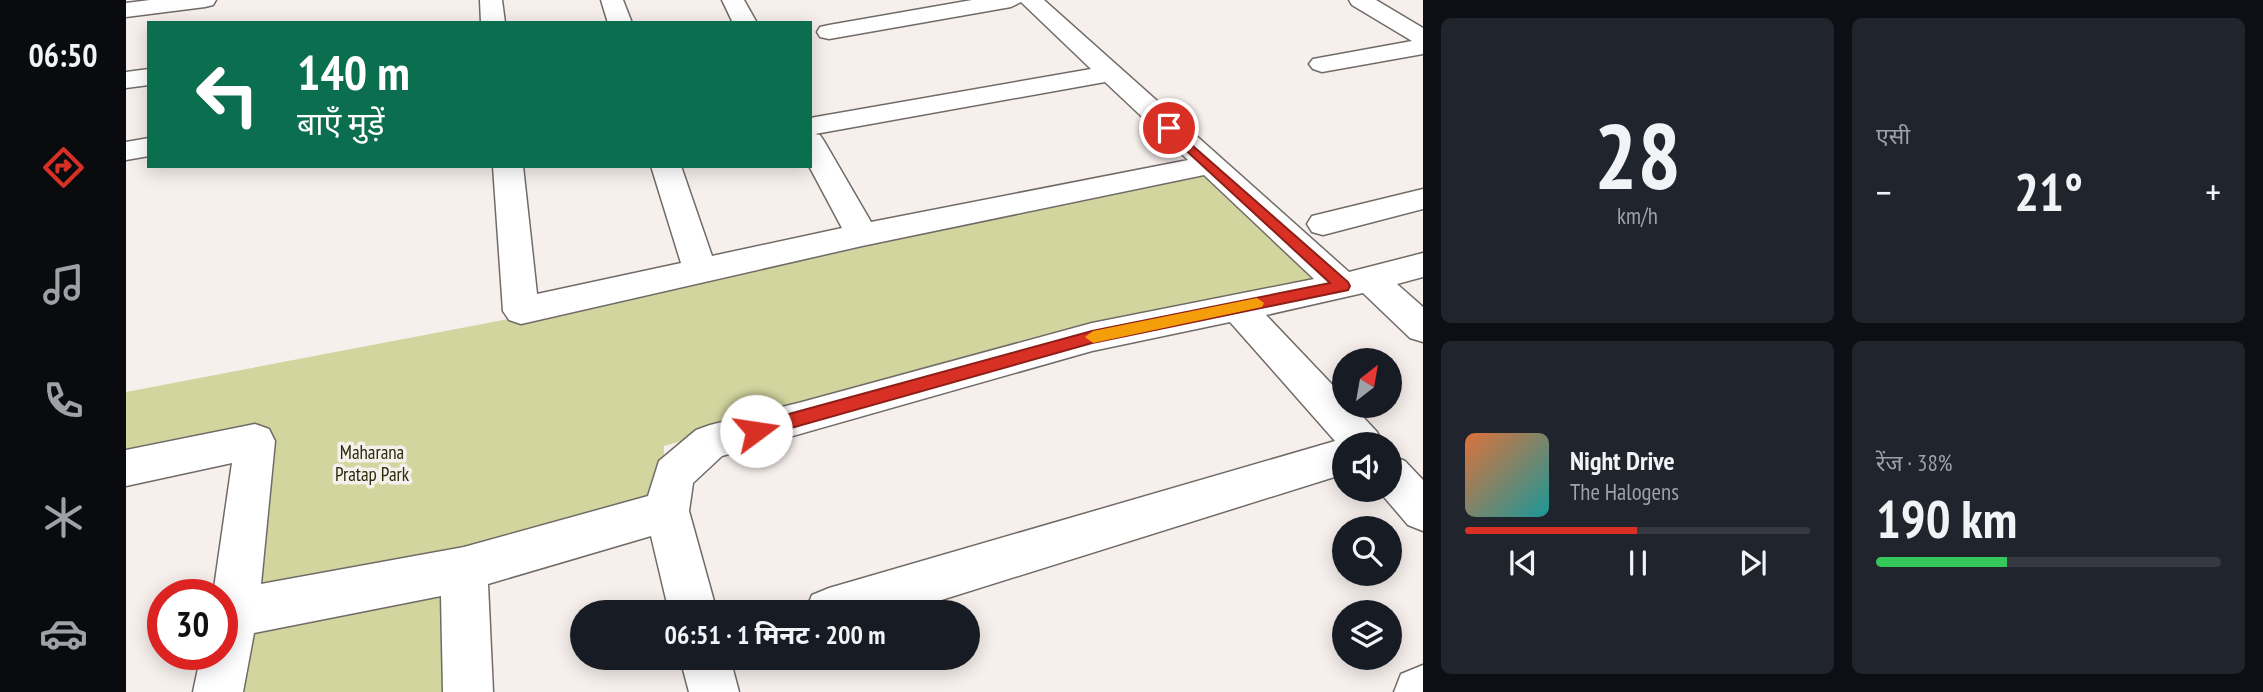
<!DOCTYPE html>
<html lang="hi">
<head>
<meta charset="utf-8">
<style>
  :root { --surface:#171b24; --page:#20242c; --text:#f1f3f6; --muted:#9ea1a6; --line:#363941; --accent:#d93025 }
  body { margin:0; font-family:"PT Sans Narrow","Noto Sans Devanagari",sans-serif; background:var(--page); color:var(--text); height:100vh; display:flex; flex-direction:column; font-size:26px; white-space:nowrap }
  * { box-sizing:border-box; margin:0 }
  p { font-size:23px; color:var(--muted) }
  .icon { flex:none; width:38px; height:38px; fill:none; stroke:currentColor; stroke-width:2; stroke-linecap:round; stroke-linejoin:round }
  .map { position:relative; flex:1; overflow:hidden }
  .sheet { display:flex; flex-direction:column; gap:18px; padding:18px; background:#0d0f14; width:840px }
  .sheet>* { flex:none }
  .hud { position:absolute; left:21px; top:21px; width:665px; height:147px; border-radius:0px; box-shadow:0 4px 18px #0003; background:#0b6e4f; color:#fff; overflow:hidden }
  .needle { width:46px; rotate:31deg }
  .controls { position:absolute; left:1206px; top:348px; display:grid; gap:14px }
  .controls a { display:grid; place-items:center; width:70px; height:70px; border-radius:50%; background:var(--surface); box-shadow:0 4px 18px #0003; font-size:35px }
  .speed { position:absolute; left:21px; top:579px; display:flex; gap:14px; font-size:35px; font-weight:700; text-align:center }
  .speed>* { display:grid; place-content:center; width:91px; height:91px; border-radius:50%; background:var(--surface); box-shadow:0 4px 18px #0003; line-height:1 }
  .speed .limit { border:10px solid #d22; background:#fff; color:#111 }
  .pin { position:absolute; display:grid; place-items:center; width:60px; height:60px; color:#fff; margin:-30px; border:4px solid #fff; border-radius:50%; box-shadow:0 2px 7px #0007 }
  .me { position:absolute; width:77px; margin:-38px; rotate:76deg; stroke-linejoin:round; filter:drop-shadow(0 0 5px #0008) }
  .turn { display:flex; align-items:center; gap:24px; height:147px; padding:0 35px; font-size:32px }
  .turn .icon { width:91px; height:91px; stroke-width:2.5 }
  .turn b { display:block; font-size:49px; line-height:60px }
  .big { font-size:52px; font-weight:700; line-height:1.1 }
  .sheet .tile { flex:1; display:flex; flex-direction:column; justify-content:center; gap:10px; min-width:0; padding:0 24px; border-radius:10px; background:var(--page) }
  .sheet .dial { align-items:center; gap:0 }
  .dial b { font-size:91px; line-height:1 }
  .song { display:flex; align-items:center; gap:21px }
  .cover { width:84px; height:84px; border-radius:10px; background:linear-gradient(135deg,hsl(20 70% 55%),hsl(180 70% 35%)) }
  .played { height:7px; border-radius:4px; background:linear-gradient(90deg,var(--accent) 50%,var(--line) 50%) }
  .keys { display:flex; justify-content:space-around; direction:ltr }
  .heat { display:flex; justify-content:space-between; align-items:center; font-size:38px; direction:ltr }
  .charge { height:10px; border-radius:5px; background:linear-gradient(90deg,#34c759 38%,var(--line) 0) }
  .sheet .tiles { flex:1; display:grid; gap:18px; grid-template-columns:repeat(2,1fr) }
  .trip { position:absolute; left:444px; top:600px; width:410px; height:70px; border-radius:35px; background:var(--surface); box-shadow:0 4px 18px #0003; font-weight:700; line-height:70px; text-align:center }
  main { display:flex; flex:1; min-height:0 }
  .tab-bar { display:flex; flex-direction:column; width:126px; justify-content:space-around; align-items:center; background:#090b0e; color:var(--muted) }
  .tab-bar .icon { width:49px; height:49px }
  .tab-bar .on { color:var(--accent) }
  .tab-bar b { font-size:32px; color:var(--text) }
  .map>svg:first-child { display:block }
  .green { fill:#d2d59e }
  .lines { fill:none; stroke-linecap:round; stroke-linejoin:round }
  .minor-casing { stroke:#716b68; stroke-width:3 }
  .minor { fill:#fff; fill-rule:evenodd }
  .route { fill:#d93025; stroke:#8d1f18; stroke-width:2 }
  .slow { fill:#f59e0b }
  .labels { text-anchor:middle; stroke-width:7; stroke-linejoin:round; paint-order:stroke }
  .park-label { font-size:19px; fill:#2b2c0b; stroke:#f6efec }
</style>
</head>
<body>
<main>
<nav class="tab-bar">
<b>06:50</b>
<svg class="icon on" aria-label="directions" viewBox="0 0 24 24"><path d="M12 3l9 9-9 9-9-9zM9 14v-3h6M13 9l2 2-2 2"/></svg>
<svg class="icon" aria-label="music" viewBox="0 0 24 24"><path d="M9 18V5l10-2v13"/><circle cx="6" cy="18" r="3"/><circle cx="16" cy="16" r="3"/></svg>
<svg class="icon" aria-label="phone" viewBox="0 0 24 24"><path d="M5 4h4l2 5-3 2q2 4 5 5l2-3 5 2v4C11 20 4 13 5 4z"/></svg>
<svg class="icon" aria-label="climate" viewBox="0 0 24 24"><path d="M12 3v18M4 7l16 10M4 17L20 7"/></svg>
<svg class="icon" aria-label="car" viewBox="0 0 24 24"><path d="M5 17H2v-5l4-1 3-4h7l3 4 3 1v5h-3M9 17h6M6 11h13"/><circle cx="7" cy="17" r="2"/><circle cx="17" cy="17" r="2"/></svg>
</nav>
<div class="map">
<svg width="1297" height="692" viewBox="0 0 1297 692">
  <rect width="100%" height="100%" fill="#f6efec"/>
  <!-- green -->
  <path class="green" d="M1076,172L1194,281L679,406L538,446L537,512L326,550L329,692H103L131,437L0,461V392L393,317Z"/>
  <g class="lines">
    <!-- minor casing -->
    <g class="minor-casing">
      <g id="minor">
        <path d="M24,0H90L87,5L79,7L0,17V3Z"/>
        <path d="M354,0H376L379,23H355Z"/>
        <path d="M475,0H497L506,23H482Z"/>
        <path d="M596,0H618L631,23H607Z"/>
        <path d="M846,0H918L1223,272L1297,253V277L1271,284L1297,307V342L1284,338L1237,293L1140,315L1218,397V406H1227L1251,432L1257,444H1218V474L777,612H679L686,595L703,588L1209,441L1104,322L966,351L596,456L567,483L563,511L591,612H543L525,536L362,584L367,692H317L315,596L128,633L117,692H67L75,654H96V595H87L106,463L0,486V450L129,424L143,429L149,441L135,584L338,547L522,496L533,461L570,430L584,425L676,402L966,323L1188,279L1078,175L736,246L395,324L383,320L377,311L367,166H397L411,294L555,263L525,166H555L586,256L716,228L683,166L684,118L965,69L895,2L885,7L703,39L694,37L691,32L694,27L703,25ZM979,82L1062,160L745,222L698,141L694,135L689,134Z"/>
        <path d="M1223,0H1250L1297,28V54L1196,72L1187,69L1183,64L1187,59L1286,41L1226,5Z"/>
        <path d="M23,69V85L0,88V72Z"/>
        <path d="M23,138V156L0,160V142Z"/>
        <path d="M1297,189V209L1197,235L1186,232L1181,224L1186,216Z"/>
        <path d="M1264,455L1279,461L1297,480V531L1282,525L1252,490H1264Z"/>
        <path d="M554,658H604L613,692H563Z"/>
        <path d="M1297,665V692H1268L1275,674Z"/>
      </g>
    </g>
    <!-- minor -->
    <use href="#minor" class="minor"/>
  </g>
  <!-- route -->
  <path class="route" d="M1043,125L1222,282L1224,286L1222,290L966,343L630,438L624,436L621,431L624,425L630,423L966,331L1204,283L1039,131V126Z"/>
  <!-- slow -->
  <path class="slow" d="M1131,298L1138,303L1136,307L967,343L959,337L967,331Z"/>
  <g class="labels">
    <!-- park labels -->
    <g class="park-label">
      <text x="246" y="459">Maharana<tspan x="246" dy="22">Pratap Park</tspan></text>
    </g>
  </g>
</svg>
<div class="controls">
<a><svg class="needle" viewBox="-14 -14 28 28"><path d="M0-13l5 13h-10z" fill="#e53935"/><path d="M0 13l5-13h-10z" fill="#9ea1a6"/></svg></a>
<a><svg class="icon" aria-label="sound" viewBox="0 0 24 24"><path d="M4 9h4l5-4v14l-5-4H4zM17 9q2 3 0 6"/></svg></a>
<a><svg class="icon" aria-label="search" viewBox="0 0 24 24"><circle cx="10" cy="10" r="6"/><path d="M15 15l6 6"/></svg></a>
<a><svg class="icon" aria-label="layers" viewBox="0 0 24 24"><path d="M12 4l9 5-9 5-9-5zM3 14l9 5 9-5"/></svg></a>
</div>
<div class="speed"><div class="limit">30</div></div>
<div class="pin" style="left:1043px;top:128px;background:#d93025"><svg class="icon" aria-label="arrive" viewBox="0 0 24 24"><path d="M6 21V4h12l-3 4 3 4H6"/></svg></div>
<svg class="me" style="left:630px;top:431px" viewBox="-20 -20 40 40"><circle r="19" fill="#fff"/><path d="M0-13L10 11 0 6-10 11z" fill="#d93025"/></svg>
<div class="trip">06:51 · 1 मिनट · 200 m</div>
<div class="hud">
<div class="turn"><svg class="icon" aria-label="left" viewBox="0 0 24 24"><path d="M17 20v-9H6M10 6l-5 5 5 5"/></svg><div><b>140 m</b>बाएँ मुड़ें</div></div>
</div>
</div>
<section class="sheet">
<div class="tiles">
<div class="tile dial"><b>28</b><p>km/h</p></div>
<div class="tile"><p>एसी</p>
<div class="heat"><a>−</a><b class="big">21°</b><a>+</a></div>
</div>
<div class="tile">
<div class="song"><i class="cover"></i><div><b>Night Drive</b><p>The Halogens</p></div></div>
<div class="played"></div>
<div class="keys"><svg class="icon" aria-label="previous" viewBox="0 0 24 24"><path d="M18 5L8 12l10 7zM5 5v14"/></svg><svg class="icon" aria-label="pause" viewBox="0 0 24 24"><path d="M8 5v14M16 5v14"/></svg><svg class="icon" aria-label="next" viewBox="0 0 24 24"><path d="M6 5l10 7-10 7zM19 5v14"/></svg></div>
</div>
<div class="tile"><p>रेंज · 38%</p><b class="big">190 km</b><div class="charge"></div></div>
</div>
</section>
</main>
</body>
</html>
